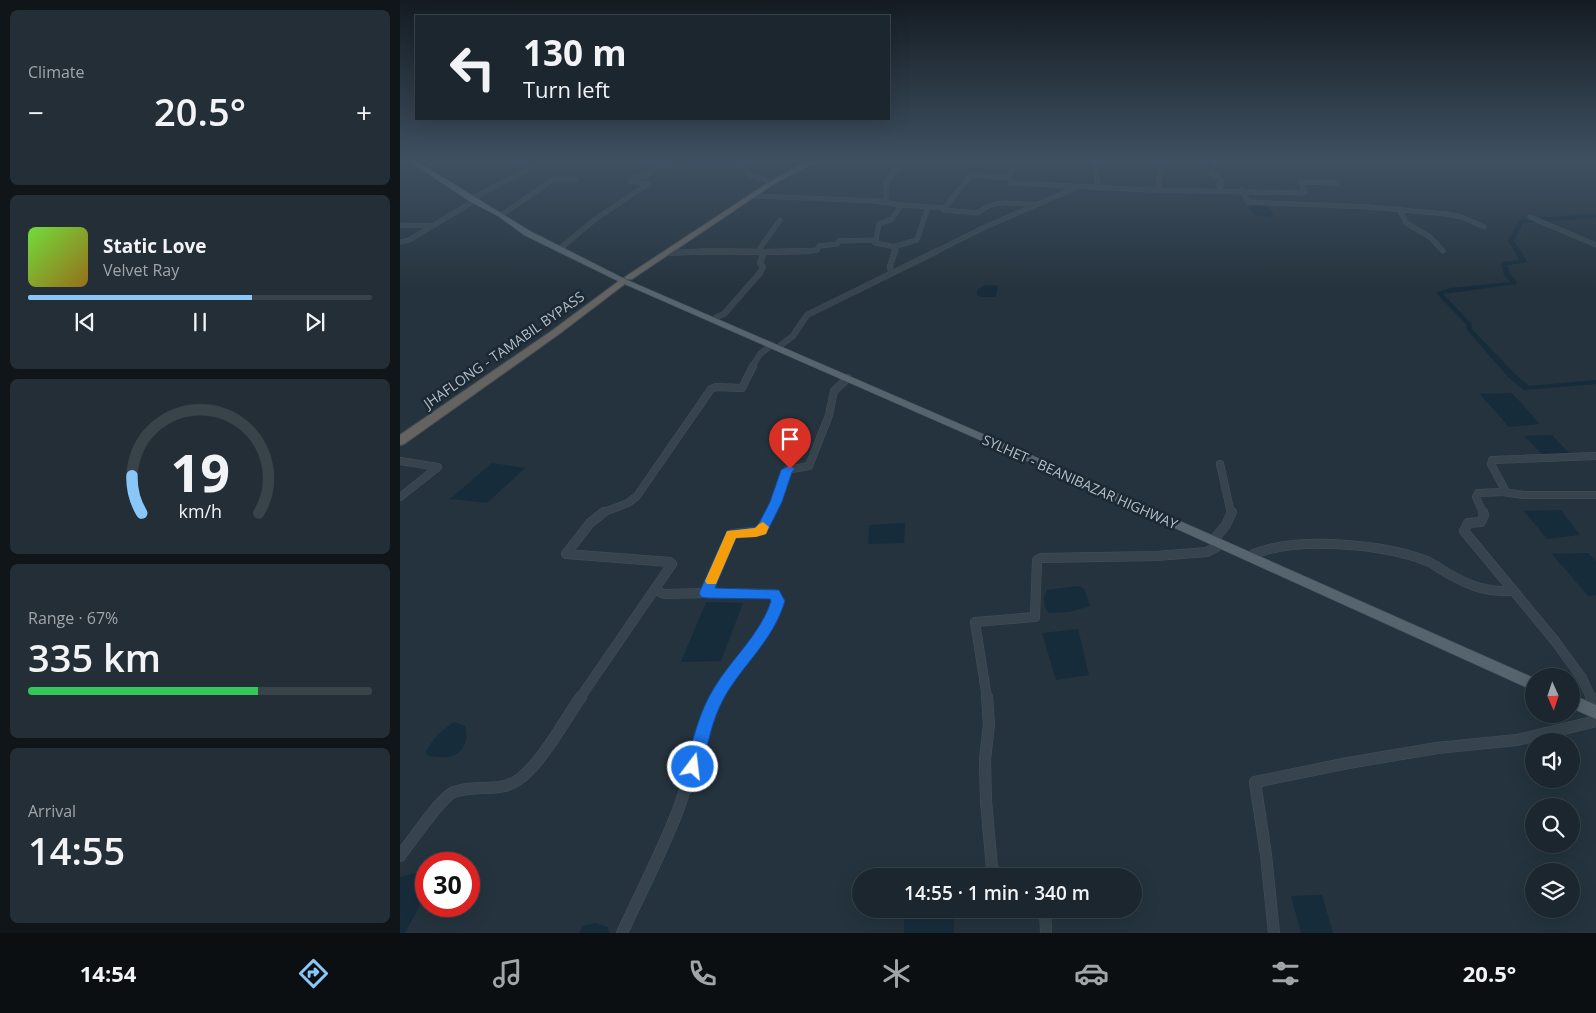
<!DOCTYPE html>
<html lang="en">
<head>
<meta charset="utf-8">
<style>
  :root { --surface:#1b262e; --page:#242e36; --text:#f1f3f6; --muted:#a0a5aa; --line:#39434a; --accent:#89c7f8 }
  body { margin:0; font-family:"Open Sans",sans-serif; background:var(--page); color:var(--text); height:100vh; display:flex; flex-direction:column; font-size:19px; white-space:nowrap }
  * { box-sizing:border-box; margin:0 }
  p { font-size:16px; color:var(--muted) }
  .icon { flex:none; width:28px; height:28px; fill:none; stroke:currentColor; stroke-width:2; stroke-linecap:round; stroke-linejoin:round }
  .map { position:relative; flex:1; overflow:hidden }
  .panel { display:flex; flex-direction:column; gap:10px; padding:10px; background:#0f1519; width:400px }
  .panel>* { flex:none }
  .top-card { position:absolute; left:15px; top:15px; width:475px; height:105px; border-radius:0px; box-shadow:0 5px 20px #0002,0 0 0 1px var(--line); background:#1b262e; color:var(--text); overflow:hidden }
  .needle { width:32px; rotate:177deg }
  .fabs { position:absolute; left:1125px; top:668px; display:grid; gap:10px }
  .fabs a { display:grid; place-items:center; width:55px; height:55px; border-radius:50%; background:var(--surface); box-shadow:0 5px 20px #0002,0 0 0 1px var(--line); font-size:25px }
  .speed { position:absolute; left:15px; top:852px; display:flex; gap:10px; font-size:25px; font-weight:700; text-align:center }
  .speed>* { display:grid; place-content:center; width:65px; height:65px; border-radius:50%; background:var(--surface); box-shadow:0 5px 20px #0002,0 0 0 1px var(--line); line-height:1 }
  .speed .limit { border:8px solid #d22; background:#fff; color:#111 }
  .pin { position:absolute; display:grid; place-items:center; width:42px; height:42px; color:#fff; margin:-51px -21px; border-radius:50% 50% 50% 0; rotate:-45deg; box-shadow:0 0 5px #0007 }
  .pin .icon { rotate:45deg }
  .me { position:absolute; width:55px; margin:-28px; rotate:15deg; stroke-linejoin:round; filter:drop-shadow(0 0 4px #0008) }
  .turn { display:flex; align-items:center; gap:18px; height:105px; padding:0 25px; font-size:22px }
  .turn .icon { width:65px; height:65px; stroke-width:2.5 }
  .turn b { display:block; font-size:35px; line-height:42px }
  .big { font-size:38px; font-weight:600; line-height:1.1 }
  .panel .card { flex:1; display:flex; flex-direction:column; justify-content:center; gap:8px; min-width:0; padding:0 18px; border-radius:8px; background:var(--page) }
  .panel .dial { align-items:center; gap:0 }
  .dial svg { height:130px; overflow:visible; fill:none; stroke:var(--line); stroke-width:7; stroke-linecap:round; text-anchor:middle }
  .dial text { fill:var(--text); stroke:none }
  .song { display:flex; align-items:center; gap:15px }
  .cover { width:60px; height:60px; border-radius:8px; background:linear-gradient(135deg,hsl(100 70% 55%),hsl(40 70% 35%)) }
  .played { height:5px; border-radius:2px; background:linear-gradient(90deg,var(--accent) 65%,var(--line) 65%) }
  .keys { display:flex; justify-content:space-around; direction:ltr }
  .heat { display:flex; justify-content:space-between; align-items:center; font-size:28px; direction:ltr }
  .charge { height:8px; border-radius:4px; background:linear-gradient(90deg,#34c759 67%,var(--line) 0) }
  .trip { position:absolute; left:452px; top:868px; width:290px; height:50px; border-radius:25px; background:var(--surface); box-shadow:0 5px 20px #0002,0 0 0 1px var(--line); font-weight:600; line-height:50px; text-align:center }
  .tab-bar { display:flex; height:80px; justify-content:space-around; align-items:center; background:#0b0f12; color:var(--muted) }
  .tab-bar .icon { width:35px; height:35px }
  .tab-bar .selected { color:var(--accent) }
  .tab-bar b { font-size:22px; color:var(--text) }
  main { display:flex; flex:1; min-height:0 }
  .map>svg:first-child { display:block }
  .water { fill:#172c3b }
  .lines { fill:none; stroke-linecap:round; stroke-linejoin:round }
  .canal { fill:#172c3b; fill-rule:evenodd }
  .minor-far4-casing { stroke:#445059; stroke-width:5 }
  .minor-far3-casing { stroke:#445059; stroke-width:6 }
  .minor-far2-casing { stroke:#445059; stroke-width:8 }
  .minor-far1-casing { stroke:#445059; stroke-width:10 }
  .minor-casing { stroke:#445059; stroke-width:12 }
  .primary-casing { stroke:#445059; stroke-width:1 }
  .trunk-casing { stroke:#434f58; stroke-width:2 }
  .minor-far4 { stroke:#37444d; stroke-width:4.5 }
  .minor-far3 { stroke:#37444d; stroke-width:5.5 }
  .minor-far2 { stroke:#37444d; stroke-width:7 }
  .minor-far1 { stroke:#37444d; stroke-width:9 }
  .minor { stroke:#37444d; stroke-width:11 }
  .primary { fill:#55646d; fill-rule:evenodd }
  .trunk { fill:#646360; fill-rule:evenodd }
  .route { fill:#1a73e8; stroke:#114b97 }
  .slow { fill:#f59e0b }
  .labels { text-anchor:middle; stroke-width:5; stroke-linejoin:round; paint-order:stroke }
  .street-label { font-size:14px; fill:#b3bfc9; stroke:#1d2932 }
</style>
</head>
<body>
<main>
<section class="panel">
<div class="card"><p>Climate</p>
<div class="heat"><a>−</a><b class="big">20.5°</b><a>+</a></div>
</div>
<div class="card">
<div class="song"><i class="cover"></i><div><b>Static Love</b><p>Velvet Ray</p></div></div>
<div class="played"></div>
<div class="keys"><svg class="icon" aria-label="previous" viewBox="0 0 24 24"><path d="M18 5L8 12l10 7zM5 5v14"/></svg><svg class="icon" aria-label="pause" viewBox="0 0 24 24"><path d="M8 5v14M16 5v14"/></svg><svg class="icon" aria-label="next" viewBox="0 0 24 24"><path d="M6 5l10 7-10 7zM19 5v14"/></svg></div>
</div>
<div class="card dial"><svg viewBox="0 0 100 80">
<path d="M14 69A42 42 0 1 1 86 69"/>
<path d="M14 69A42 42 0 0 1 8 46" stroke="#89c7f8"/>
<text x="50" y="56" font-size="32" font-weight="700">19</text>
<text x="50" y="72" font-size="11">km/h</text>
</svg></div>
<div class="card"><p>Range · 67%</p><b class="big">335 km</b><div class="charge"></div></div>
<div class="card"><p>Arrival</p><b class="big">14:55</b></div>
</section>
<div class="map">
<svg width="1196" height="933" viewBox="0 0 1196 933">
  <rect width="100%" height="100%" fill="#24333d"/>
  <!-- water -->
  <g class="water">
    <path d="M856,205C864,206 873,207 873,217L855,215L848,207Z"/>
    <path d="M586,285H598L596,297H581L577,295V290Z"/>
    <path d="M1112,393L1140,424L1109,427L1080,394Z"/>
    <path d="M1152,435L1172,456L1146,458L1124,436Z"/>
    <path d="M92,463L125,468L87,503L50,499Z"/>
    <path d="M1161,510L1180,535L1147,539L1124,511Z"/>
    <path d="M505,523L504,543L468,544L469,525Z"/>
    <path d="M1188,553L1196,561V595L1188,596L1152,554Z"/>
    <path d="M679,586L684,589L690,606L670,612L649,613L646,610L644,597L647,590Z"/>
    <path d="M306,602L343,603L321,661L281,662Z"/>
    <path d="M678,629L689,675L656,680L642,633Z"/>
    <path d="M54,722L65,726C70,739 63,755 48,757C42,758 34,756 28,756L26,752C32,739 42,730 54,722Z"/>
    <path d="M15,873L26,882C26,898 14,915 7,930L4,933H0V877Z"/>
    <path d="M922,895L933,933H901L891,896Z"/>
    <rect x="504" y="909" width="50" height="24"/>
    <path d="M195,923L208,927L209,933H179L183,926Z"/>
  </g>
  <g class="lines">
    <!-- canal -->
    <path class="canal" d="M1196,214V218L1123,223L1114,241L1127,261L1124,263L1107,265L1110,274L1117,282V284L1043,294L1071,323L1072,329L1115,374L1129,386L1196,380V384L1124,390L1109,378L1067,330L1066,324L1036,293L1050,288L1110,282L1104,275L1101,264L1104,262L1120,260L1108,241L1119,221L1131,218Z"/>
    <!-- minor-far4 casing -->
    <g class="minor-far4-casing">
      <g id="minor-far4">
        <path d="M340,160L346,163L342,167L351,176L373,182"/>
        <path d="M617,160L608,178L611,183L750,190L903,193L905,192L901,182L938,183"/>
        <path d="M694,160L698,188"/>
        <path d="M814,160L815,165L811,173L820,178L822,184L818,185L821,190"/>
        <path d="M25,167L41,160"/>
        <path d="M257,167L343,169"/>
        <path d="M759,190V177L764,160"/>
        <path d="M841,190L848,202L969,207L1047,214L1062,217L1084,227"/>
        <path d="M354,196L475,201L501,205L492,219L479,224L475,243L496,247L494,252"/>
        <path d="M73,198L146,160"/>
        <path d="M486,202V183L502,160"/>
        <path d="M502,205L545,208"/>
        <path d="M999,209L1006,223L1030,237L1043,251"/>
        <path d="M543,210L578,213C593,198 616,204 635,205"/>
        <path d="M543,210L571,175L608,178"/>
        <path d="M103,214L154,179H177"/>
        <path d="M1130,217L1196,245"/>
        <path d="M0,225L31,226"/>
        <path d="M0,242L9,240L76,200"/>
        <path d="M496,246L517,240L528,207"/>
        <path d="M162,247L194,220L248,184L230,181L235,177L246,176L264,160"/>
        <path d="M293,252H357"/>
        <path d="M361,252L360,248L380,220"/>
        <path d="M396,252L417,250L419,246L437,244L439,241L476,240"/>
        <path d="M535,252L583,228L675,188"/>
      </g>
    </g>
    <!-- minor-far3 casing -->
    <g class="minor-far3-casing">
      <g id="minor-far3">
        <path d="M364,252L410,251"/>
        <path d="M266,253L314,251L364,252L360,263L363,267L360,273L324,314L317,317"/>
        <path d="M491,273L490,266L495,251"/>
        <path d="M381,345L393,336L407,315L537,251"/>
        <path d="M352,367L360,354L372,345"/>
      </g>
    </g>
    <!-- minor-far2 casing -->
    <g class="minor-far2-casing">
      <g id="minor-far2">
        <path d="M0,461L38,467L0,497"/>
        <path d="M820,464L831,513"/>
        <path d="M1103,492L1123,495H1196"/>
        <path d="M202,513L228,503L237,496L311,389L316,387L342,388L353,366"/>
        <path d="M370,513L387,470L409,466L429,415L434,391L448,378"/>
        <path d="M1083,513L1076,497L1078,493L1103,492L1105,490L1091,464L1092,460L1196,456"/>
      </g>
    </g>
    <!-- minor-far1 casing -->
    <g class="minor-far1-casing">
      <g id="minor-far1">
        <path d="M1083,512L1084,515L1081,522L1068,523L1064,531L1155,641L1182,678L1191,698"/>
        <path d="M816,537L826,525L832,512"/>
        <path d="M854,554C898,536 983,544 1027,561C1034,564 1040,569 1047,573C1070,586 1085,592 1112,591"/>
        <path d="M255,590L264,594L306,593"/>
        <path d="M180,698L272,564L270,562L166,554L190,523L204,512"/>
        <path d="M317,698L373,616L378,601L374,594L306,593L332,534L361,531L371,512"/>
        <path d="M587,698L575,622L635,617L637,560L641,558L757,556L807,552L820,545"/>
      </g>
    </g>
    <!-- minor casing -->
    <g class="minor-casing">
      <g id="minor">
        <path d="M587,697L589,724L585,760L586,801L592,868L599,876"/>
        <path d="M1191,697L1195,706"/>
        <path d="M0,856C10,843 42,796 54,792C75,784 100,793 118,780C142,763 164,721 181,697"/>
        <path d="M645,909L646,933"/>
        <path d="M222,933C241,892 262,852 278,810C292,773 299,732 317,697"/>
        <path d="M874,933L866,855L855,782L948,763L1037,748L1117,740L1196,721"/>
      </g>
    </g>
    <!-- primary casing -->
    <g class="primary-casing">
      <g id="primary">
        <path d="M7,160H15L130,231L225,279L613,447L1134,678V691L605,451L222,283L124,235L98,216L71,202Z"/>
        <path d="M1171,694L1196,705V719L1171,708Z"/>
      </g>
    </g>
    <!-- trunk casing -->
    <g class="trunk-casing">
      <g id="trunk">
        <path d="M410,160H419L375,183L232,279H226L225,277L371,181Z"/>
        <path d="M223,278L227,281L226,283L159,334L4,444L0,445V435L153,330Z"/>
      </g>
    </g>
    <!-- minor-far4 -->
    <use href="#minor-far4" class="minor-far4"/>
    <!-- minor-far3 -->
    <use href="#minor-far3" class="minor-far3"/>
    <!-- minor-far2 -->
    <use href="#minor-far2" class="minor-far2"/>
    <!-- minor-far1 -->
    <use href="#minor-far1" class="minor-far1"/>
    <!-- minor -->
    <use href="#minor" class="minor"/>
    <!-- primary -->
    <use href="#primary" class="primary"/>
    <!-- trunk -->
    <use href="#trunk" class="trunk"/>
  </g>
  <!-- sky -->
  <linearGradient id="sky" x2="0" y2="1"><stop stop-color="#141c22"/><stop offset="0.55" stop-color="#3f5062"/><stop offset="1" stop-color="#3f5062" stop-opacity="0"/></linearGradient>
  <rect width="1196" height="291" fill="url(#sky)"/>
  <!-- route -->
  <path class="route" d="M390,465L395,469L392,472L382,502L366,534L336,538L315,588L379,590L385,601C373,641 343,664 324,698C312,720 308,744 302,767L299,773L293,775L287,773L285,767C293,740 299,712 314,688C332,658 360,635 371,601L370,599L306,598L301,597L299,593L327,531L357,527L370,502L381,470Z"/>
  <!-- slow -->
  <path class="slow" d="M363,522L369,527L366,534L356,537L336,538L316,584H307L305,581L327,531L355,528L359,524Z"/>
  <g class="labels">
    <!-- street labels -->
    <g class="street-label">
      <text transform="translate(104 350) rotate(-35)" y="5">JHAFLONG - TAMABIL BYPASS</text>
      <text transform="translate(680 482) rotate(24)" y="5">SYLHET - BEANIBAZAR HIGHWAY</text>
    </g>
  </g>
</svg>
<div class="fabs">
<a><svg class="needle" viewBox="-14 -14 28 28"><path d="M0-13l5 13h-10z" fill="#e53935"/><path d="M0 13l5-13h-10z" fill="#a0a5aa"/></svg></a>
<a><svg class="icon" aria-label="sound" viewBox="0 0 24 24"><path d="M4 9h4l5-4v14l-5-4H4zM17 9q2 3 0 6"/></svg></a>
<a><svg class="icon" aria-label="search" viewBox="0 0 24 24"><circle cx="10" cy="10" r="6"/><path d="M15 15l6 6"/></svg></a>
<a><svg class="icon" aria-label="layers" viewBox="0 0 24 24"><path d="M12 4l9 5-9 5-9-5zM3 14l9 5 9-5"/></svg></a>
</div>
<div class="speed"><div class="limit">30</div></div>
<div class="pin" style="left:390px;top:469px;background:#d93025"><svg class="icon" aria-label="arrive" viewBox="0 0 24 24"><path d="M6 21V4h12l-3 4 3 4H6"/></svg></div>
<svg class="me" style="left:293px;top:767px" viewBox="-20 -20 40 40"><circle r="17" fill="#1a73e8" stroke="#fff" stroke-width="3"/><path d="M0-11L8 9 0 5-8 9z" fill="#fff"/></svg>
<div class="trip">14:55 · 1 min · 340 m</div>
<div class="top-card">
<div class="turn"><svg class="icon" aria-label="left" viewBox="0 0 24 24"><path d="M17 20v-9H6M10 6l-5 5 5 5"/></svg><div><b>130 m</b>Turn left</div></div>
</div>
</div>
</main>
<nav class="tab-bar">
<b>14:54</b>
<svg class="icon selected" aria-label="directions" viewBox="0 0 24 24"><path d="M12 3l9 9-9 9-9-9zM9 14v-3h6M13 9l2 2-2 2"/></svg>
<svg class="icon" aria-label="music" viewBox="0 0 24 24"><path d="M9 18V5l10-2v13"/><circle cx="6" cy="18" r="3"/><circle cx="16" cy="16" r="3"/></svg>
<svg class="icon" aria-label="phone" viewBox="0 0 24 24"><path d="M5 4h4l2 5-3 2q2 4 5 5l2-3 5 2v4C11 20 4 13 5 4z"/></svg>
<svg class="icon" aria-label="climate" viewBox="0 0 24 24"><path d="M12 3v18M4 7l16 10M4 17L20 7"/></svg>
<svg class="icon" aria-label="car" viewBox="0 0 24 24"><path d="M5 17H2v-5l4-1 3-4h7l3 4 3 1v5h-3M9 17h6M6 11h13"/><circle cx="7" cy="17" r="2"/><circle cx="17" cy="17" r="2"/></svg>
<svg class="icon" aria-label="filters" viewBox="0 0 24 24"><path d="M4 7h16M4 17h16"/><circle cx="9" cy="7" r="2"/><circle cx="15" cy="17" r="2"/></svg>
<b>20.5°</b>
</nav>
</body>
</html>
